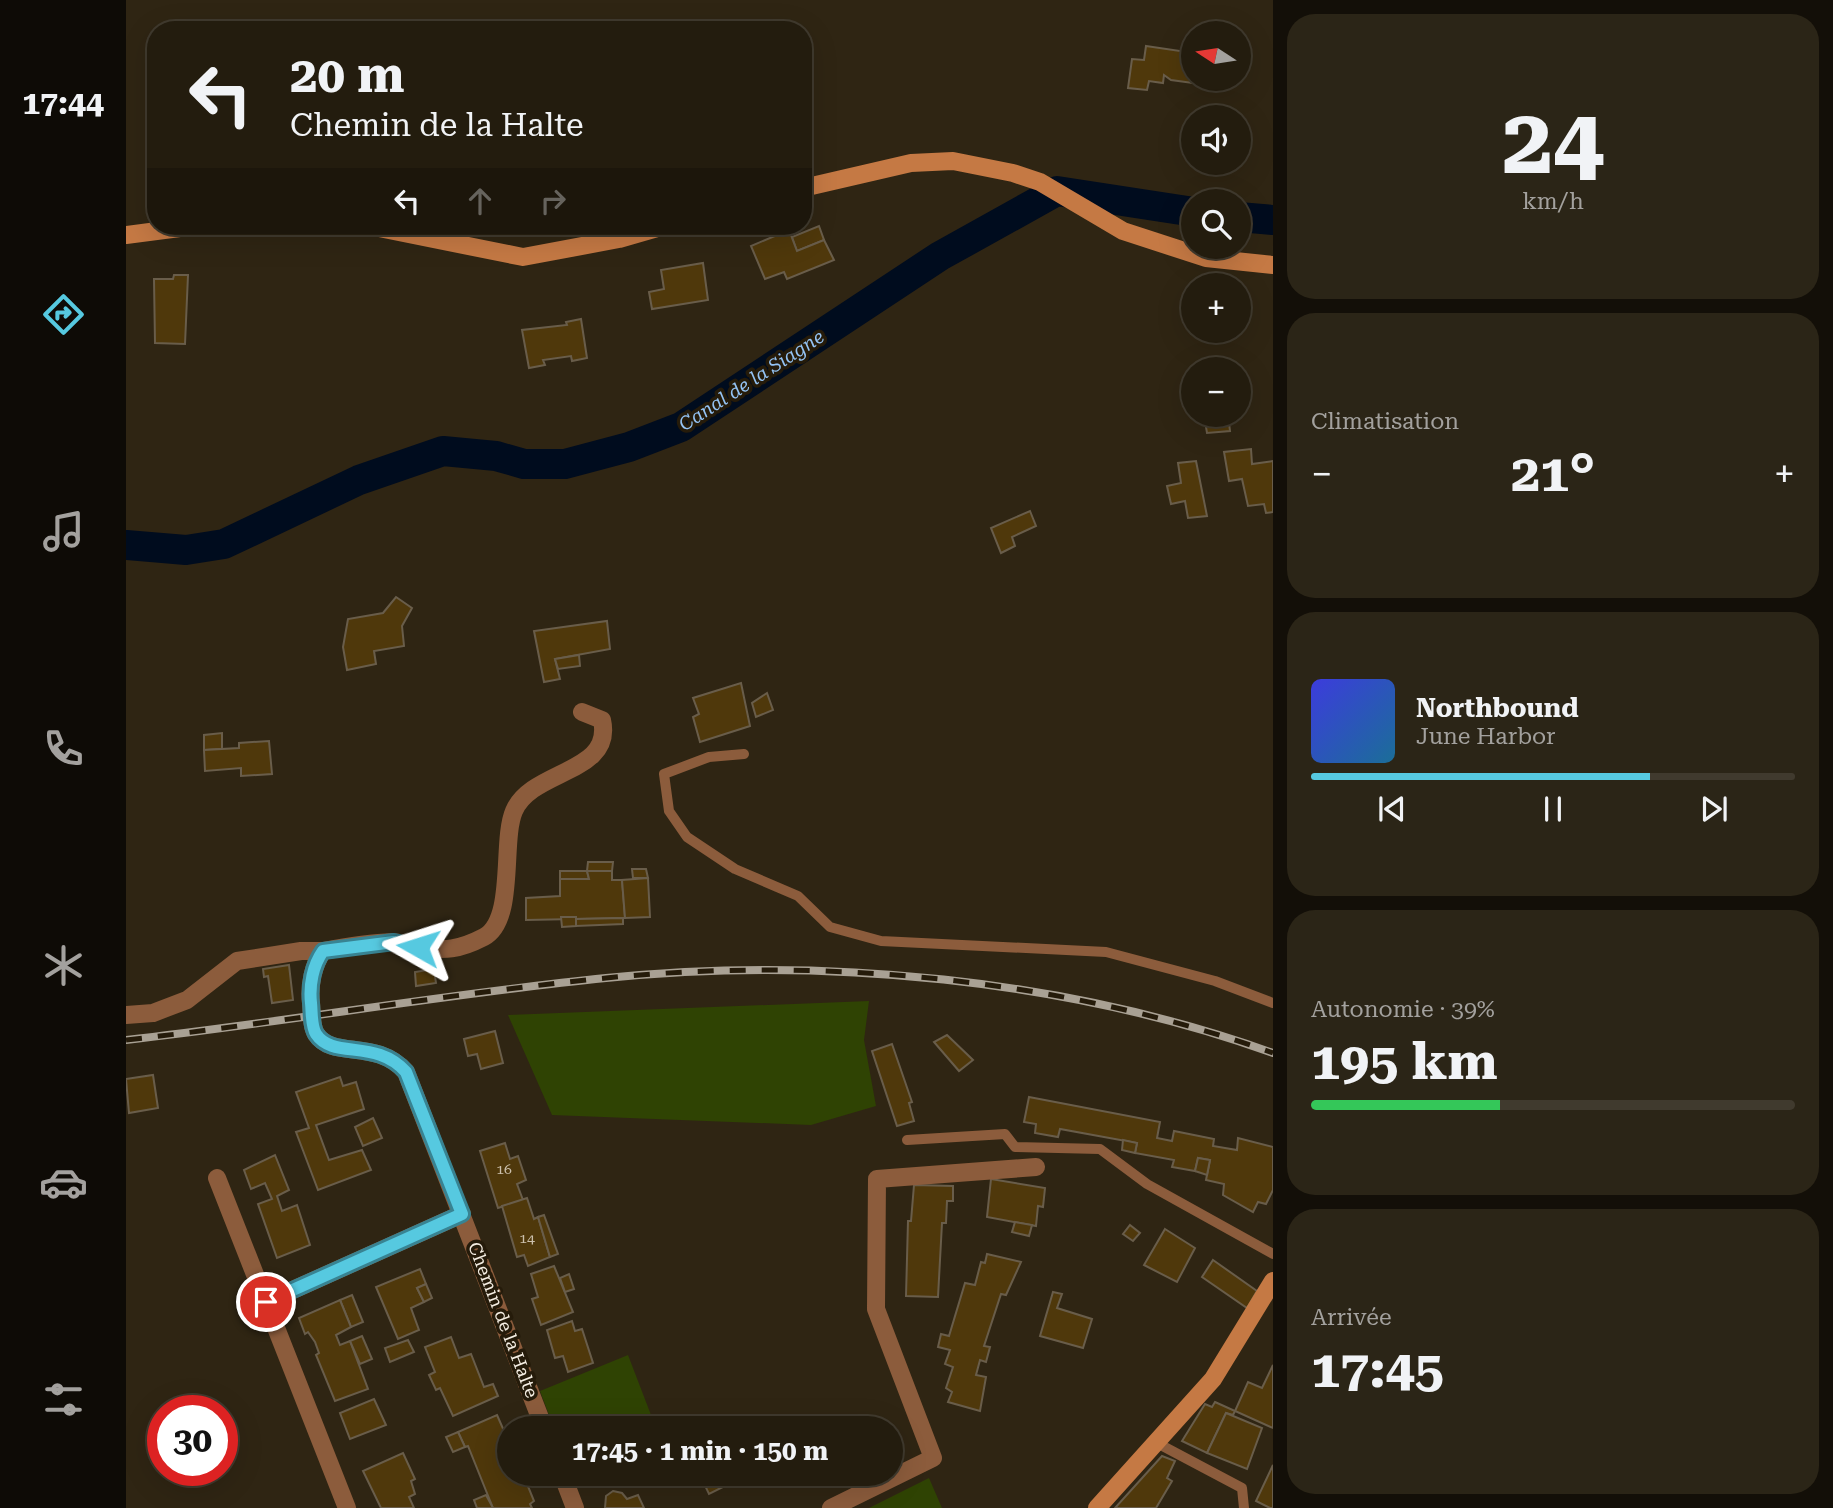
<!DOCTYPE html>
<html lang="fr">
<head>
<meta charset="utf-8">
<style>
  :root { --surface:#231c0e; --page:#2b2517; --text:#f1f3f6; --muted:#a3a19e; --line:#403a2e; --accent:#56c9e0 }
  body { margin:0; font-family:"Roboto Serif",serif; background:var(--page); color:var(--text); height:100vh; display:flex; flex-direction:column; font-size:26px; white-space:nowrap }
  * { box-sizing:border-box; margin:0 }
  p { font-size:23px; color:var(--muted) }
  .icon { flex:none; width:38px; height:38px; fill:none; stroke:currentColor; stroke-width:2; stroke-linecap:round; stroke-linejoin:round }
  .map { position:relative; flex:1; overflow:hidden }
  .sheet { display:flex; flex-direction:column; gap:14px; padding:14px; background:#130f08; width:560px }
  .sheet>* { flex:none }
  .top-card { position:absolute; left:21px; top:21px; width:665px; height:214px; border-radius:28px; box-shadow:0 7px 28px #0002,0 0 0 2px var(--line); background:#231c0e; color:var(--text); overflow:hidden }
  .needle { width:46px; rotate:282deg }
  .fabs { position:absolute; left:1055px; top:21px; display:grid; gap:14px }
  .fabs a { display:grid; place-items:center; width:70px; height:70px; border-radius:50%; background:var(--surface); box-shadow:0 7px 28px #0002,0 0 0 2px var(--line); font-size:35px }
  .speed { position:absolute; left:21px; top:1395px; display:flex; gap:14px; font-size:35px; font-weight:700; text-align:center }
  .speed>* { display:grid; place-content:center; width:91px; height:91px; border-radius:50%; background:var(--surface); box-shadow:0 7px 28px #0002,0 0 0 2px var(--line); line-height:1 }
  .speed .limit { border:10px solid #d22; background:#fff; color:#111 }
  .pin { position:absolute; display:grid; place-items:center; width:60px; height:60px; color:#fff; margin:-30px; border:4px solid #fff; border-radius:50%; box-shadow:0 2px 7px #0007 }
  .me { position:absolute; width:77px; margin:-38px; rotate:276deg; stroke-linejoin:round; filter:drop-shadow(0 0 5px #0008) }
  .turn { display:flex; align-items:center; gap:24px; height:147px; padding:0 28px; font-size:32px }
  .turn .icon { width:91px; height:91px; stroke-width:2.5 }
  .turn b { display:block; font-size:49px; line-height:60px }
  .lanes { display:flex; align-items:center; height:66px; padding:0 28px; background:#0003; justify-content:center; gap:35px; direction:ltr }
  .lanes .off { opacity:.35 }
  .big { font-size:52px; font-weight:700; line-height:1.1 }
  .sheet .tile { flex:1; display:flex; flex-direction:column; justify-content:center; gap:10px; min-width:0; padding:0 24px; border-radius:28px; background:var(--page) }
  .sheet .dial { align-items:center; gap:0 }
  .dial b { font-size:91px; line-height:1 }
  .song { display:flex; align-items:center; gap:21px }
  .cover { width:84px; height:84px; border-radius:10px; background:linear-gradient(135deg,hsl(240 70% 55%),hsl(200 70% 35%)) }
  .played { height:7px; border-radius:4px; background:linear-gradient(90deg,var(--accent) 70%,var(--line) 70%) }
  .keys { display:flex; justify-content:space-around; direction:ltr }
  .heat { display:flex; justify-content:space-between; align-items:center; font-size:38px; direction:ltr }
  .charge { height:10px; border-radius:5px; background:linear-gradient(90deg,#34c759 39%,var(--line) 0) }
  .trip { position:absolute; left:371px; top:1416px; width:406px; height:70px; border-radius:35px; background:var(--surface); box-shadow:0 7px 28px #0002,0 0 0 2px var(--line); font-weight:700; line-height:70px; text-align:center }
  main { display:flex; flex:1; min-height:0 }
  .tabs { display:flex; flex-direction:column; width:126px; justify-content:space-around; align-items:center; background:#0e0b06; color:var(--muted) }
  .tabs .icon { width:49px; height:49px }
  .tabs .active { color:var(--accent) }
  .tabs b { font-size:32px; color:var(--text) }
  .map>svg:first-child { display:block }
  .green { fill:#2f4303 }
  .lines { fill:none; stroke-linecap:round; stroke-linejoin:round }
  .canal { stroke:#000c1e; stroke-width:30 }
  .building { fill:#4f380b; stroke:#695d4a; stroke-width:2 }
  .lane { stroke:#8c5c3c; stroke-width:10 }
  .street { stroke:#8c5c3c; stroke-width:18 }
  .secondary { stroke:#c57944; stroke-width:18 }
  .rail-casing { stroke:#a9a194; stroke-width:8 }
  .rail { stroke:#251b0a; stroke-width:5; stroke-dasharray:16; stroke-linecap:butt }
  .route-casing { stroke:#388392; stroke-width:18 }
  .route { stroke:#56c9e0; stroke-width:12 }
  .labels { text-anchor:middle; stroke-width:7; stroke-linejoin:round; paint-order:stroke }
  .number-label { font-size:14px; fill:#ccc0ad }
  .street-label { font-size:18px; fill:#f5eee3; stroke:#251b0a }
  .water-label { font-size:19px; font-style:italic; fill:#94c3f4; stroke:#251b0a }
</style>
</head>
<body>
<main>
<nav class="tabs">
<b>17:44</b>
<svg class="icon active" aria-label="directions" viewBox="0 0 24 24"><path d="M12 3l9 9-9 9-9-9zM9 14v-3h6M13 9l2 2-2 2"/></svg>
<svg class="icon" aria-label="music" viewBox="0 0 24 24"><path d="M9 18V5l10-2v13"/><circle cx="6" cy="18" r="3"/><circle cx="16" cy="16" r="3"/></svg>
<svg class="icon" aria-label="phone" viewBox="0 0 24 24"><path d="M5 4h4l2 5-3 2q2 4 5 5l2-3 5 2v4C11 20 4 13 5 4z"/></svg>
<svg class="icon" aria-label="climate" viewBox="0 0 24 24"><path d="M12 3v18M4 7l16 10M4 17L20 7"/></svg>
<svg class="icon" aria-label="car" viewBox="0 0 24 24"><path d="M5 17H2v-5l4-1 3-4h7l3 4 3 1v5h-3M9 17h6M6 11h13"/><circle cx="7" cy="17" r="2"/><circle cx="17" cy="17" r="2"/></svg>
<svg class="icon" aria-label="filters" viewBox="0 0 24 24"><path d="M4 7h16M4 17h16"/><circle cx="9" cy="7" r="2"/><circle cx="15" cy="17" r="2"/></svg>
</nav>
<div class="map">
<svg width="1147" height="1508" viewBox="0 0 1147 1508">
  <rect width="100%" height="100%" fill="#2f2513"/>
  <!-- green -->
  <g class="green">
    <path d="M743,1001L738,1040L750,1106L685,1125L426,1115L382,1015Z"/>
    <path d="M502,1355L530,1428H428L414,1391Z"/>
    <path d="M803,1478L816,1508H743Z"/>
  </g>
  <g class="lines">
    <!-- canal -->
    <g class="canal">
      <path d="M1113,217L1147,220"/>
      <path d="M0,545L60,550L98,544L233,480L317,451L370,456L398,464H439L503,447L555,427L814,256L931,191L1068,212"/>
    </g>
  </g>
  <!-- building -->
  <g class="building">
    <path d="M1020,46L1068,53V79H1082L1081,85L1045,80L1038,75L1037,83L1023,81L1021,90L1002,88L1006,59L1018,60Z"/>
    <path d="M693,226L698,240L671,251L666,237Z"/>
    <path d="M663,230L671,251L698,240L708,260L661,279L658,272L639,279L625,246Z"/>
    <path d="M577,263L582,300L526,309L523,292L538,289L535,270Z"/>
    <path d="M48,275H62L59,344L29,343L28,279H47Z"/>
    <path d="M455,319L461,358L446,361L445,356L417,360L419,365L403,368L396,330L441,325L440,322Z"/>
    <path d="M1078,415H1102L1104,431L1081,433Z"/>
    <path d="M1125,449L1126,464L1147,461V512L1140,513L1138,504L1122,506L1116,479L1103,481L1098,452Z"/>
    <path d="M1070,461L1081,516L1062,518L1059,501L1045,504L1041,486L1055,483L1052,463Z"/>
    <path d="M904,511L910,526L886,537L889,546L875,553L865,528Z"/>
    <path d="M270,597L286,608L276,626L278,646L248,651L250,664L221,670L217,647L222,619L257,613Z"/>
    <path d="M481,621L484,649L429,659L434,679L418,682L408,631Z"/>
    <path d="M453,655L454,666L432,669L429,659Z"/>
    <path d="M615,683L624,726L574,742L567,717L573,714L567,698Z"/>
    <path d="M641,693L647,710L630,717L626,703Z"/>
    <path d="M96,733V749L78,750V735Z"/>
    <path d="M143,741L146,774L115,776V768L79,771L78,750L113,748V743Z"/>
    <path d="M462,862H487L486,871H461Z"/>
    <path d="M506,869H520L522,878H507Z"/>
    <path d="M434,871H461L463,879H434Z"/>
    <path d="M461,871H486V880H496L499,918L400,920V898L434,896V879H463Z"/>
    <path d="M522,878L524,917L499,918L496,880Z"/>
    <path d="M435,917H450V926L436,927Z"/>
    <path d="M497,918V924L450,926V919Z"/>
    <path d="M163,965L167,1000L146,1003L142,976L138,977L137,969Z"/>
    <path d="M308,969L310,983L290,986L289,972Z"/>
    <path d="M369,1031L377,1063L355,1069L351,1054L342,1056L338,1039Z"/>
    <path d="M821,1035L847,1060L833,1071L808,1042Z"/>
    <path d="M766,1044L786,1102L783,1103L788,1121L771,1126L746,1051Z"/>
    <path d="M27,1075L32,1108L3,1113L0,1079Z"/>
    <path d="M214,1077L217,1086L230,1082L238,1109L190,1125L203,1160L236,1150L245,1170L192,1190L170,1132L183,1128L170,1092Z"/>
    <path d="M903,1097L1034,1122L1031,1138L1046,1141L1048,1131L1088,1139L1087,1146L1111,1150L1112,1138L1147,1147V1190L1140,1204L1132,1202L1127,1212L1097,1195L1098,1184L1080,1180L1084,1160L1072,1158L1069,1171L1046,1167L1048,1160L1009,1153L1011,1143L934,1129L932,1137L909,1133L910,1124L898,1122Z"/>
    <path d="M247,1118L256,1138L237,1146L229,1127Z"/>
    <path d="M997,1140L1011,1143L1009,1153L996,1150Z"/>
    <path d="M379,1143L384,1159L392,1156L400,1180L391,1184L397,1200L372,1208L354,1151Z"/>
    <path d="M149,1155L163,1190L151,1196L156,1211L171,1205L184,1245L151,1258L132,1204L146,1199L139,1183L125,1189L118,1170Z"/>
    <path d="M1072,1158L1084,1160L1081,1175L1069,1171Z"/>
    <path d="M865,1179L919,1188L917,1207L912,1206L910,1226L861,1217Z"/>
    <path d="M788,1185L827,1186V1201H821L820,1223H816L812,1297L780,1296L782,1221H785Z"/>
    <path d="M401,1198L408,1219L412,1217L424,1257L402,1266L398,1255L391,1257L376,1206Z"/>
    <path d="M418,1215L432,1254L424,1257L412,1217Z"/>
    <path d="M889,1222L906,1225L903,1236L886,1232Z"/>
    <path d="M1004,1225L1014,1233L1007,1241L997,1234Z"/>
    <path d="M1039,1229L1069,1248L1051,1282L1018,1265Z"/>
    <path d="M861,1254L895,1262L880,1295L875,1294L858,1346L864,1347L860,1362L854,1360L850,1375L860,1377L854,1411L822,1402L826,1392L820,1388L827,1367L819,1364L824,1350L812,1347L815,1334L823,1336L839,1283L849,1285L855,1262L859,1263Z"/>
    <path d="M1087,1260L1131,1291L1121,1308L1076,1277Z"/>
    <path d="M428,1266L447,1312L415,1325L406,1299L412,1297L405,1274Z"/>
    <path d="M294,1269L300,1284L291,1288L298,1302L285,1308L293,1330L272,1339L250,1287Z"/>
    <path d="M443,1274L448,1289L439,1292L434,1278Z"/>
    <path d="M300,1284L306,1298L298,1302L291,1288Z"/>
    <path d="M927,1292L936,1294L931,1308L966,1319L957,1348L914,1336Z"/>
    <path d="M226,1295L237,1322L225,1327L214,1300Z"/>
    <path d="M214,1300L225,1327L210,1335L214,1345L224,1341L242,1389L209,1401L190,1355L193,1353L189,1342L182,1332L179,1334L173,1318Z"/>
    <path d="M446,1321L449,1331L456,1329L467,1363L442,1372L437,1356L429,1358L421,1330Z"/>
    <path d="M236,1336L246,1359L234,1364L224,1341Z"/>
    <path d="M325,1337L333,1358L345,1354L358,1387L367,1384L372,1396L327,1416L314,1388L310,1390L303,1375L309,1372L299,1347Z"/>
    <path d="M282,1340L288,1352L264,1362L259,1348Z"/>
    <path d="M1147,1365V1428L1109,1411L1122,1382L1136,1388Z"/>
    <path d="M248,1399L260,1425L224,1439L214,1413Z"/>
    <path d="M1089,1402L1109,1411L1107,1415L1100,1413L1081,1453L1056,1441L1079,1404L1086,1407Z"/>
    <path d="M1100,1413L1136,1428L1121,1469L1081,1453Z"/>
    <path d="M371,1415L378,1431H381L383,1436V1474H397L408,1501L404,1504L406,1508H367L342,1446L339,1447L332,1432Z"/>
    <path d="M332,1432L339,1447L327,1452L320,1437Z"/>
    <path d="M277,1453L289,1479L285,1481L289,1494L283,1497L288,1508H255L237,1471Z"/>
    <path d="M1036,1456L1049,1461L1041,1478L1046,1481L1030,1508H989Z"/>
    <path d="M1147,1465V1508H1144L1130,1501Z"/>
    <path d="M578,1474H603L607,1482L583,1494L574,1475Z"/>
    <path d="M487,1491L496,1493L501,1499L512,1495L518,1508H479L480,1496Z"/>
    <path d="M360,1495L367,1508H351L348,1500Z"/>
  </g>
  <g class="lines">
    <!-- lane -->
    <g class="lane">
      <path d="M618,754L583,757L538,774L543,811L561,837L609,869L672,896L704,927L755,941L980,952L1089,981L1147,1003"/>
      <path d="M781,1140L879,1134L889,1147L974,1149L1021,1184L1147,1254"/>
      <path d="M1031,1443L1116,1488L1118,1508"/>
    </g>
    <!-- street -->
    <g class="street">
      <path d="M0,1015L27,1013L61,1000L111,961L175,951H197"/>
      <path d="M91,1178L221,1508"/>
      <path d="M140,1302L336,1214"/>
      <path d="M418,1428L280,1072C250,1038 207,1060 190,1034C185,1026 186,1012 185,1003C183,985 187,965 197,951C219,947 243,943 266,942C274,942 283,946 292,947C319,951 333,950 358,937C390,920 375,841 388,811C406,769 488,774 476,720L456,712"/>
      <path d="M436,1474L449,1508"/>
      <path d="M705,1508L807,1458L750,1309L751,1179L910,1167"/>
    </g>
    <!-- secondary -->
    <g class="secondary">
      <path d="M677,188L785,163L827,161L887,173L914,182L997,231L1080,258L1147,265"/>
      <path d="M243,226L397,257L493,239L538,226"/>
      <path d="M0,235L69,226"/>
      <path d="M971,1508L1087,1379L1147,1281"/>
    </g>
    <!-- rail casing -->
    <g class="rail-casing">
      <path id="rail" d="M0,1040C160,1022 319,994 480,978C697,956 941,979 1147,1053"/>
    </g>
    <!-- rail -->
    <use href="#rail" class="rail"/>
  </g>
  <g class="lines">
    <!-- route casing -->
    <g class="route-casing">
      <path id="route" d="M140,1302L336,1214L280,1072C250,1038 207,1060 190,1034C185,1026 186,1012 185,1003C183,985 187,965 197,951L268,942L292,947"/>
    </g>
    <!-- route -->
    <use href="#route" class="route"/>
  </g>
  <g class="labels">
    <!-- number labels -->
    <g class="number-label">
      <text x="378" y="1174">16</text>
      <text x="401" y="1243">14</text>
    </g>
    <!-- street labels -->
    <g class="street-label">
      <text transform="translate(377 1320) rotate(69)" y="6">Chemin de la Halte</text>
    </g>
    <!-- water labels -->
    <g class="water-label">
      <text transform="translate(625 380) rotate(-33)" y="7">Canal de la Siagne</text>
    </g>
  </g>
</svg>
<div class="fabs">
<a><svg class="needle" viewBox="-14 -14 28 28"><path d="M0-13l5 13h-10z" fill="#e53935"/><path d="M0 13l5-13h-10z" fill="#a3a19e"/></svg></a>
<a><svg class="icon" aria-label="sound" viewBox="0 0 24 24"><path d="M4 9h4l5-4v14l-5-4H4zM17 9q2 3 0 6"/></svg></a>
<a><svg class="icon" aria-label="search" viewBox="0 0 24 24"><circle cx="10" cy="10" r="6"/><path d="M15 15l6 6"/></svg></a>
<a>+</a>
<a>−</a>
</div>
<div class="speed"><div class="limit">30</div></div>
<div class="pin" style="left:140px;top:1302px;background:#d93025"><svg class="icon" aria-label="arrive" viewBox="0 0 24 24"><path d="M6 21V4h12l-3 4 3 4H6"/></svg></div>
<svg class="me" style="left:292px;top:947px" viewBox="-20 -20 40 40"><path d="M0-17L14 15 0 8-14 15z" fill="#56c9e0" stroke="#fff" stroke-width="4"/></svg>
<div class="trip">17:45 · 1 min · 150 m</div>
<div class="top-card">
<div class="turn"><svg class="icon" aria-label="left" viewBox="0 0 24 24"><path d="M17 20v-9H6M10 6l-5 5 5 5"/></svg><div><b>20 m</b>Chemin de la Halte</div></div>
<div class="lanes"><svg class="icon" aria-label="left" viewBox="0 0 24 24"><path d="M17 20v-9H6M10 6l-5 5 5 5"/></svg><svg class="icon off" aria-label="ahead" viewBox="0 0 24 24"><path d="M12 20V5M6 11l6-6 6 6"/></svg><svg class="icon off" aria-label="right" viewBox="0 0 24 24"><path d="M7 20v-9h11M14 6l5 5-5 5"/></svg></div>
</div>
</div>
<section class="sheet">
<div class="tile dial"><b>24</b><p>km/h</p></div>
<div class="tile"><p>Climatisation</p>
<div class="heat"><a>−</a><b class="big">21°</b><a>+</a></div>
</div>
<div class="tile">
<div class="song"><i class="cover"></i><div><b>Northbound</b><p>June Harbor</p></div></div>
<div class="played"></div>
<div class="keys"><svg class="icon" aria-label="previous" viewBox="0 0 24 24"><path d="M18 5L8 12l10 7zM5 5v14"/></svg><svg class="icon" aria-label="pause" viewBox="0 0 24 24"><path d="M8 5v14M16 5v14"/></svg><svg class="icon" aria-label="next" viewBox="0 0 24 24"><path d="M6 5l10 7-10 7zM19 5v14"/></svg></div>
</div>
<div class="tile"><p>Autonomie · 39%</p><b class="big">195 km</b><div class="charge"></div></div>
<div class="tile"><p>Arrivée</p><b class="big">17:45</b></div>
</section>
</main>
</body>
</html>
